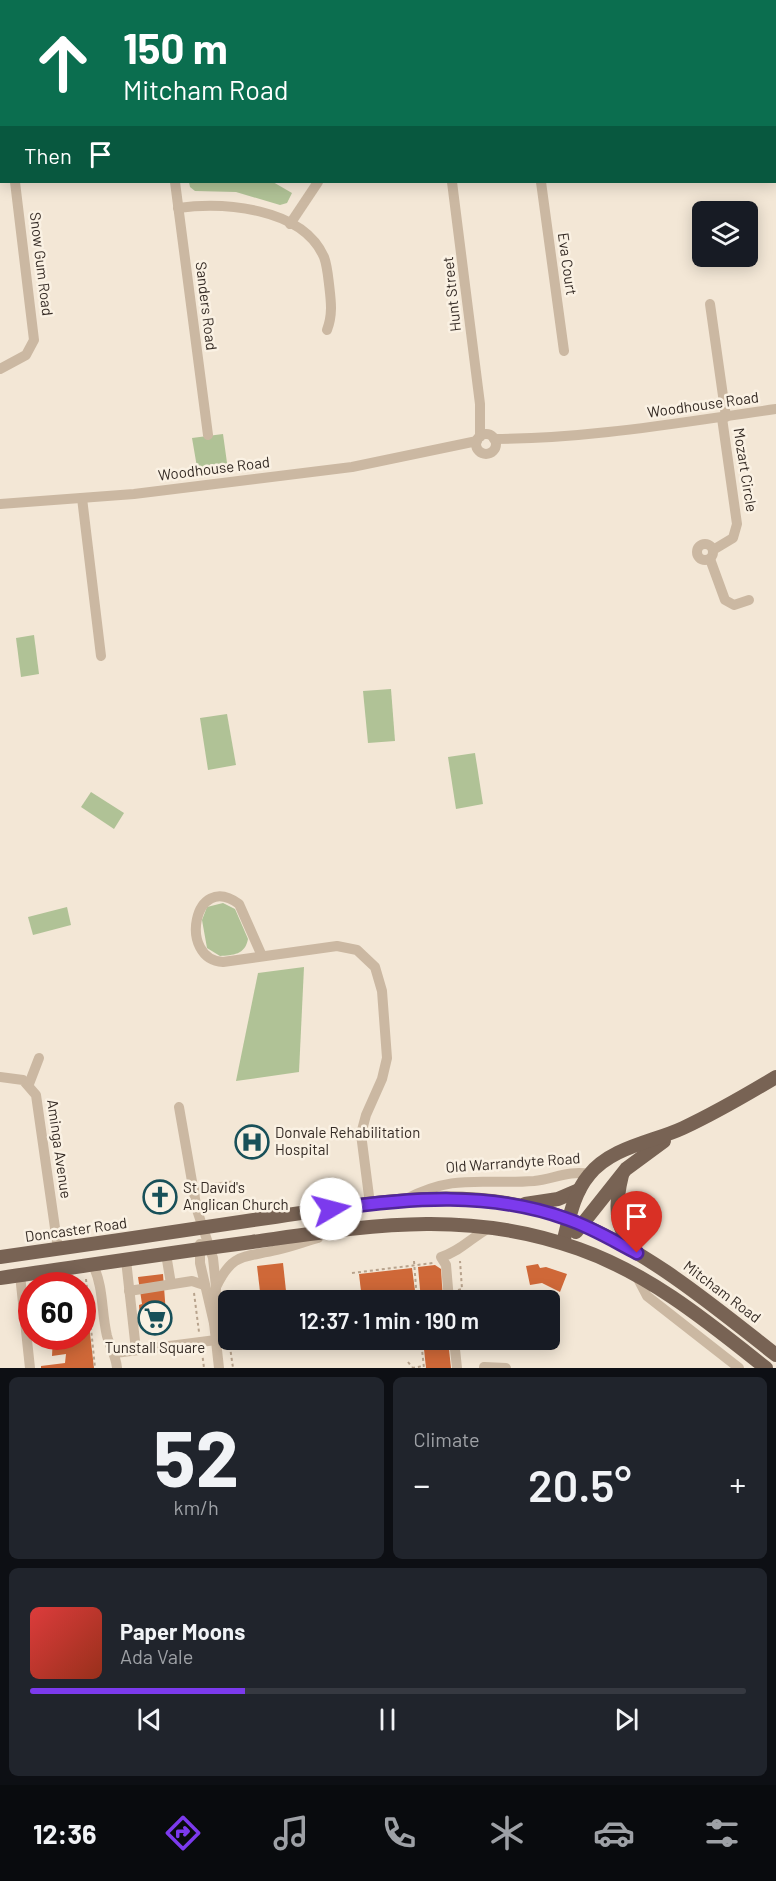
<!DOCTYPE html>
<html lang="en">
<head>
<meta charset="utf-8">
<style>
  :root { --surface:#171b24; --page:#20242c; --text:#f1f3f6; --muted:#9ea1a6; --line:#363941; --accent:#7c3aed }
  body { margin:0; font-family:Barlow,sans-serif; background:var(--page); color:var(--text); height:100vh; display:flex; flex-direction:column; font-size:22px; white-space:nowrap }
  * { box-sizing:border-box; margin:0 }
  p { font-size:20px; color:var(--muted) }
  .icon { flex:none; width:33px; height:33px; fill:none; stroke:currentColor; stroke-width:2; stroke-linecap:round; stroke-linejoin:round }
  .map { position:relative; height:1368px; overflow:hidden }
  .details { display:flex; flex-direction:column; gap:9px; padding:9px; background:#0d0f14; flex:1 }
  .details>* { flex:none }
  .guide { position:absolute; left:0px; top:0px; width:777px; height:183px; box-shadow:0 3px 15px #0003; background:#0b6e4f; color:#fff; overflow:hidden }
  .controls { position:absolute; left:692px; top:201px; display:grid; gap:12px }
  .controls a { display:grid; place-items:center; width:66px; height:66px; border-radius:9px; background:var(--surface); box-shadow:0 3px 15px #0003; font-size:30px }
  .speed { position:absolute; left:18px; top:1272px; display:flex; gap:12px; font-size:30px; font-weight:700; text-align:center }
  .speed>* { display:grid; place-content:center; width:78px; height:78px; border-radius:50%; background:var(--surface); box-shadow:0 3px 15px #0003; line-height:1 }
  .speed .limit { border:9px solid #d22; background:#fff; color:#111 }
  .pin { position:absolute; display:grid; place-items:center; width:51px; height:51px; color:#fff; margin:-62px -26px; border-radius:50% 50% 50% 0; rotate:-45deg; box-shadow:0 0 6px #0007 }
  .pin .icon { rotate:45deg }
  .me { position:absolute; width:66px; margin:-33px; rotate:82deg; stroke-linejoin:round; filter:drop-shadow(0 0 4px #0008) }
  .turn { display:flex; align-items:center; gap:21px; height:126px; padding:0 24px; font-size:27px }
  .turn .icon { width:78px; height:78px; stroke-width:2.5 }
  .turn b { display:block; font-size:42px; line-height:51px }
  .then { display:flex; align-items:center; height:57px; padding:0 24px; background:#0003; gap:12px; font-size:22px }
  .big { font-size:45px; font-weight:600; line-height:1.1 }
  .details .card { flex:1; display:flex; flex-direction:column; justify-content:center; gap:9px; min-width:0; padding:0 21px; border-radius:9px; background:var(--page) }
  .details .dial { align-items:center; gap:0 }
  .dial b { font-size:78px; line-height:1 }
  .song { display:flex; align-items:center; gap:18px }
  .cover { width:72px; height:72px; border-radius:9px; background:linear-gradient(135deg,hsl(0 70% 55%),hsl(10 70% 35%)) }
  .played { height:6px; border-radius:3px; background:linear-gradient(90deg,var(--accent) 30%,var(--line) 30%) }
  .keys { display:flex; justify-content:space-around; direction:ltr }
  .heat { display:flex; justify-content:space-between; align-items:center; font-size:33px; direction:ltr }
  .details .tiles { flex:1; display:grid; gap:9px; grid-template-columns:1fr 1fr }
  .card:last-child { grid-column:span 2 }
  .trip { position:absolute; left:218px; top:1290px; width:342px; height:60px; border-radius:9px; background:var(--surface); box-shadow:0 3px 15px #0003; font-weight:600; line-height:60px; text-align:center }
  .tabs { display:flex; height:96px; justify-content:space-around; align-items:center; background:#090b0e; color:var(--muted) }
  .tabs .icon { width:42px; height:42px }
  .tabs .selected { color:var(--accent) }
  .tabs b { font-size:27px; color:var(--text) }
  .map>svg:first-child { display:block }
  .green { fill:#b0c296 }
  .building { fill:#cf6838 }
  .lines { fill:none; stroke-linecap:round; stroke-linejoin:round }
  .path { stroke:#b7a28c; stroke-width:2; stroke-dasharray:3 3; stroke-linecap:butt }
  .minor { stroke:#cbb8a2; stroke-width:10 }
  .major { stroke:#786354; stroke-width:14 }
  .route-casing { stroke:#51269a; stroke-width:15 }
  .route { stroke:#7c3aed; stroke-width:10 }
  .labels { text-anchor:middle; stroke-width:5; stroke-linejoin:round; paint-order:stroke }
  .street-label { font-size:15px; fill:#352b25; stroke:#faf1e3 }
  .poi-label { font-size:15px; fill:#352b25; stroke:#faf1e3; text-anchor:start }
</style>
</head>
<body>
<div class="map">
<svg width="776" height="1368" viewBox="0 0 776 1368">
  <rect width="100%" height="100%" fill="#f3e7d6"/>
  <!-- green -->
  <g class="green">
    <path d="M189,182H273L292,193L287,203L280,205L236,192L195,191L190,187Z"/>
    <path d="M223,434L228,470L214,468L198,473L192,438Z"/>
    <path d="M34,635L39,674L21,677L16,638Z"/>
    <path d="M391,689L395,741L368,743L363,691Z"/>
    <path d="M227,714L236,765L208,770L200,718Z"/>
    <path d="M475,753L483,804L456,809L448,757Z"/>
    <path d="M91,792L124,813L114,829L81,807Z"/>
    <path d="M223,903L235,909L248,939C245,955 233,955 220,956L207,948L202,920L207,907Z"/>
    <path d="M67,907L71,925L33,935L28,917Z"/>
    <path d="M304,967L299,1072L236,1081L258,973Z"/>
  </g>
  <!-- building -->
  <g class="building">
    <path d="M283,1263L287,1300H261L257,1266Z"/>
    <path d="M538,1264L540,1268L546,1267L567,1274L560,1292L542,1283L530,1285L526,1266Z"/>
    <path d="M435,1265L441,1269L443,1300H421L418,1267Z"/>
    <path d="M412,1268L416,1298L362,1300L359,1274Z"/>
    <path d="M163,1274L167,1327L149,1329L151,1318L140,1319L139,1305L142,1304L138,1277Z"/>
    <path d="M82,1290H85L94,1368H41V1366L65,1363L66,1354L52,1356L53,1336H82Z"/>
    <path d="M423,1340H448L451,1368H426Z"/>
  </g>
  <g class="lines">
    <!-- path -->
    <g class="path">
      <path d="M414,1261L417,1300"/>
      <path d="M352,1273L433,1263"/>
      <path d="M86,1279L95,1368"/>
      <path d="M45,1286L66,1282"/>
      <path d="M458,1290L462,1289L460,1261"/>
      <path d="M194,1293L199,1332"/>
      <path d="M382,1300L417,1297"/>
      <path d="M226,1310L228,1328"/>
      <path d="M229,1340L233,1368"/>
      <path d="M421,1340L424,1368"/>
      <path d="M202,1352L204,1368"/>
      <path d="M408,1362L412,1367"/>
      <path d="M412,1368L423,1366"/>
    </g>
    <!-- minor -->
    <g class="minor">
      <path d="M428,0V2"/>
      <path d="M592,0H598"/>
      <path d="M175,182L208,435"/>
      <path d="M452,182L480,404V437"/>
      <path d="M541,182L564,351"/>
      <path d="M178,208C223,202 302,207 324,257C327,265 328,275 329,284C331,301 333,314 327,330"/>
      <path d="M290,224L318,182"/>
      <path d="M710,304L726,417"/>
      <path d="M0,369L26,355L34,340L15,182"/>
      <circle cx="486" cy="444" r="10"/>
      <path d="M494,439C589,439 682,422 776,409"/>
      <path d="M82,498L101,656"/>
      <path d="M0,504L134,494L352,467L477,441"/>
      <circle cx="705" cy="552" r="8"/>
      <path d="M713,550L733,538L737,524L722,418"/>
      <path d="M710,559L725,600L734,605L749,600"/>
      <path d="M262,956L239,904C193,870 178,960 223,962L337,946L357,950L375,967L382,991L387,1058L382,1079L366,1115L361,1134L370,1204"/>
      <path d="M0,1077L23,1080L36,1095L58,1249"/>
      <path d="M29,1084L39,1058"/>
      <path d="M179,1107L197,1210L213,1258L216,1287L214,1323"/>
      <path d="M193,1191L236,1185"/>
      <path d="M406,1199C455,1173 483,1185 534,1181C553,1179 570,1170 589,1174"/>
      <path d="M200,1244V1263L214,1323L219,1368"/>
      <path d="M166,1254L171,1284"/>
      <path d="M126,1260L136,1350"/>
      <path d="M93,1265C104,1288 101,1311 107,1336C110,1347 116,1356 117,1368"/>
      <path d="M20,1275L30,1368"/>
      <path d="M636,1275L647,1296L739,1368"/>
      <path d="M216,1287C233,1252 243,1258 277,1250C291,1247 304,1242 318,1238"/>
      <path d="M129,1291L192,1281L204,1285"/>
      <path d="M449,1300L446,1265L441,1257C461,1251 472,1237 489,1228"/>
      <path d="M454,1340L457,1368"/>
      <path d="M115,1353L216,1340"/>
      <path d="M484,1367L506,1368"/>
    </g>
    <!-- major -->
    <g class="major">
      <path d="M622,1175C615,1203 614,1227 634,1249"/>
      <path d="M525,1204L558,1199L579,1190"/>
      <path d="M576,1232L626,1169L664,1141"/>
      <path d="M563,1243C569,1220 573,1194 589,1175C611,1147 653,1142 683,1128C715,1113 746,1095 776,1077"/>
      <path d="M0,1257C87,1245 173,1232 260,1219C361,1205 469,1181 568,1219C646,1249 711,1304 776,1355"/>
      <path d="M0,1278C84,1266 168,1253 252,1242C367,1226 466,1208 579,1249C650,1274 708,1322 766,1368"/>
    </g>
  </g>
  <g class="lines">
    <!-- route casing -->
    <g class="route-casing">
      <path id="route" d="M331,1209C411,1198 490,1191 567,1219C591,1227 614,1241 637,1253"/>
    </g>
    <!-- route -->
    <use href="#route" class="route"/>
  </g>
  <!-- icons -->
  <defs>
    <g id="hospital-ring" transform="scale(1.725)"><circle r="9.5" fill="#faf1e3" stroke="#185059" stroke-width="1.5"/><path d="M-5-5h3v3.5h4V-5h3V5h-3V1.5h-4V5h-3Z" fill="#185059"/></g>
    <g id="church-ring" transform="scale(1.725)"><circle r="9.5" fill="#faf1e3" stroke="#185059" stroke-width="1.5"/><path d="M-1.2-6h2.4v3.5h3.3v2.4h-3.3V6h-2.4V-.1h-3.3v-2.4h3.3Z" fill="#185059"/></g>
    <g id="supermarket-ring" transform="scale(1.725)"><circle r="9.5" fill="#faf1e3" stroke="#185059" stroke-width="1.5"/><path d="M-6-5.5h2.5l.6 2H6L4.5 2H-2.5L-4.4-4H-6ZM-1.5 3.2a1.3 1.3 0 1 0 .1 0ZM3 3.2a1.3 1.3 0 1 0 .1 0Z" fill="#185059"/></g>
  </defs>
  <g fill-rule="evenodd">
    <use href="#hospital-ring" x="252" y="1142"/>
    <use href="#church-ring" x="160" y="1197"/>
    <use href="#supermarket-ring" x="155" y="1318"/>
  </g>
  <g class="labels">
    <!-- street labels -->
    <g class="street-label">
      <text transform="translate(41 264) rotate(83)" y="5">Snow Gum Road</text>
      <text transform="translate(567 264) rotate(82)" y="5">Eva Court</text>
      <text transform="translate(452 294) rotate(-96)" y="5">Hunt Street</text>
      <text transform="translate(206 306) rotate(83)" y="5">Sanders Road</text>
      <text transform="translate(703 405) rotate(-8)" y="5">Woodhouse Road</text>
      <text transform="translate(214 469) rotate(-7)" y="5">Woodhouse Road</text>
      <text transform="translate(745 470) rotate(81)" y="5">Mozart Circle</text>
      <text transform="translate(59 1149) rotate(82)" y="5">Aminga Avenue</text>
      <text transform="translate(513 1163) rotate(-4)" y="5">Old Warrandyte Road</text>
      <text transform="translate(76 1230) rotate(-8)" y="5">Doncaster Road</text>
      <text transform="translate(722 1292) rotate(37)" y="5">Mitcham Road</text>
    </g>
    <!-- poi labels -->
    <g class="poi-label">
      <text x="275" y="1138">Donvale Rehabilitation<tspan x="275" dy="17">Hospital</tspan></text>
      <text x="183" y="1193">St David's<tspan x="183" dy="17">Anglican Church</tspan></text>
      <text x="155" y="1353" text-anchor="middle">Tunstall Square</text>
    </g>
  </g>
</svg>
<div class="controls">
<a><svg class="icon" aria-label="layers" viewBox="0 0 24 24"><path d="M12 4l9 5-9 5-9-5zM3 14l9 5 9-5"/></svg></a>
</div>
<div class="speed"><div class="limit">60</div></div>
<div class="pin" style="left:637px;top:1253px;background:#d93025"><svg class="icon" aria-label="arrive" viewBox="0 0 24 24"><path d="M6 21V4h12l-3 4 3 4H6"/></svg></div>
<svg class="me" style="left:331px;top:1209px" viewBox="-20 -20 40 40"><circle r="19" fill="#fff"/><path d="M0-13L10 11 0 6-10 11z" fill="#7c3aed"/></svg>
<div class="trip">12:37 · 1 min · 190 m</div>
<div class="guide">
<div class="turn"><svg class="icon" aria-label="ahead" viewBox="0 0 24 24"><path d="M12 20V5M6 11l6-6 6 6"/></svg><div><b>150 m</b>Mitcham Road</div></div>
<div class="then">Then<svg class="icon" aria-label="arrive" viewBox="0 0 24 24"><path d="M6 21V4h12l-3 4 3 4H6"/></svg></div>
</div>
</div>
<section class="details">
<div class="tiles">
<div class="card dial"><b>52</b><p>km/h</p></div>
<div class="card"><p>Climate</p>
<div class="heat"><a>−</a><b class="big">20.5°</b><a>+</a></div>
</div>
<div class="card">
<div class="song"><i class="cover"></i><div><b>Paper Moons</b><p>Ada Vale</p></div></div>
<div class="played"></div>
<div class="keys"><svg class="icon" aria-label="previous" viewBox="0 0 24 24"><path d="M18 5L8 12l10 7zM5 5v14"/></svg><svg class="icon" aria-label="pause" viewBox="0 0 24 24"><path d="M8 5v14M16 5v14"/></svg><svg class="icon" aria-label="next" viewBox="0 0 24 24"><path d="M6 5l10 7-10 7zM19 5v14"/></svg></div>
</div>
</div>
</section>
<nav class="tabs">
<b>12:36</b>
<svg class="icon selected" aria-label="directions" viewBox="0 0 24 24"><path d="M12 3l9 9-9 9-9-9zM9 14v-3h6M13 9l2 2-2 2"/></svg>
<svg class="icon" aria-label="music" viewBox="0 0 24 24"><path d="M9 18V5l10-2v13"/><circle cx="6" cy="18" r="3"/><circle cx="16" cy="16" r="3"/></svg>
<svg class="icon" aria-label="phone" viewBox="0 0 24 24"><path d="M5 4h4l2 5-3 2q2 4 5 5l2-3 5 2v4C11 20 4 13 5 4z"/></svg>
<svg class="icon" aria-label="climate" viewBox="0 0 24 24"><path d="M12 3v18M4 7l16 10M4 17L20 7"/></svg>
<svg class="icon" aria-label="car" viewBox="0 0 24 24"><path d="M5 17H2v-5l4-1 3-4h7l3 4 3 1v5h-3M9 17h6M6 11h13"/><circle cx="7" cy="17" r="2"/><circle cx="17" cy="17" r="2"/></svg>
<svg class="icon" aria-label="filters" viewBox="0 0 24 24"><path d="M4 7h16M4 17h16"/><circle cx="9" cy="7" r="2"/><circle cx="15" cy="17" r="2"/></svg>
</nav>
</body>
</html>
